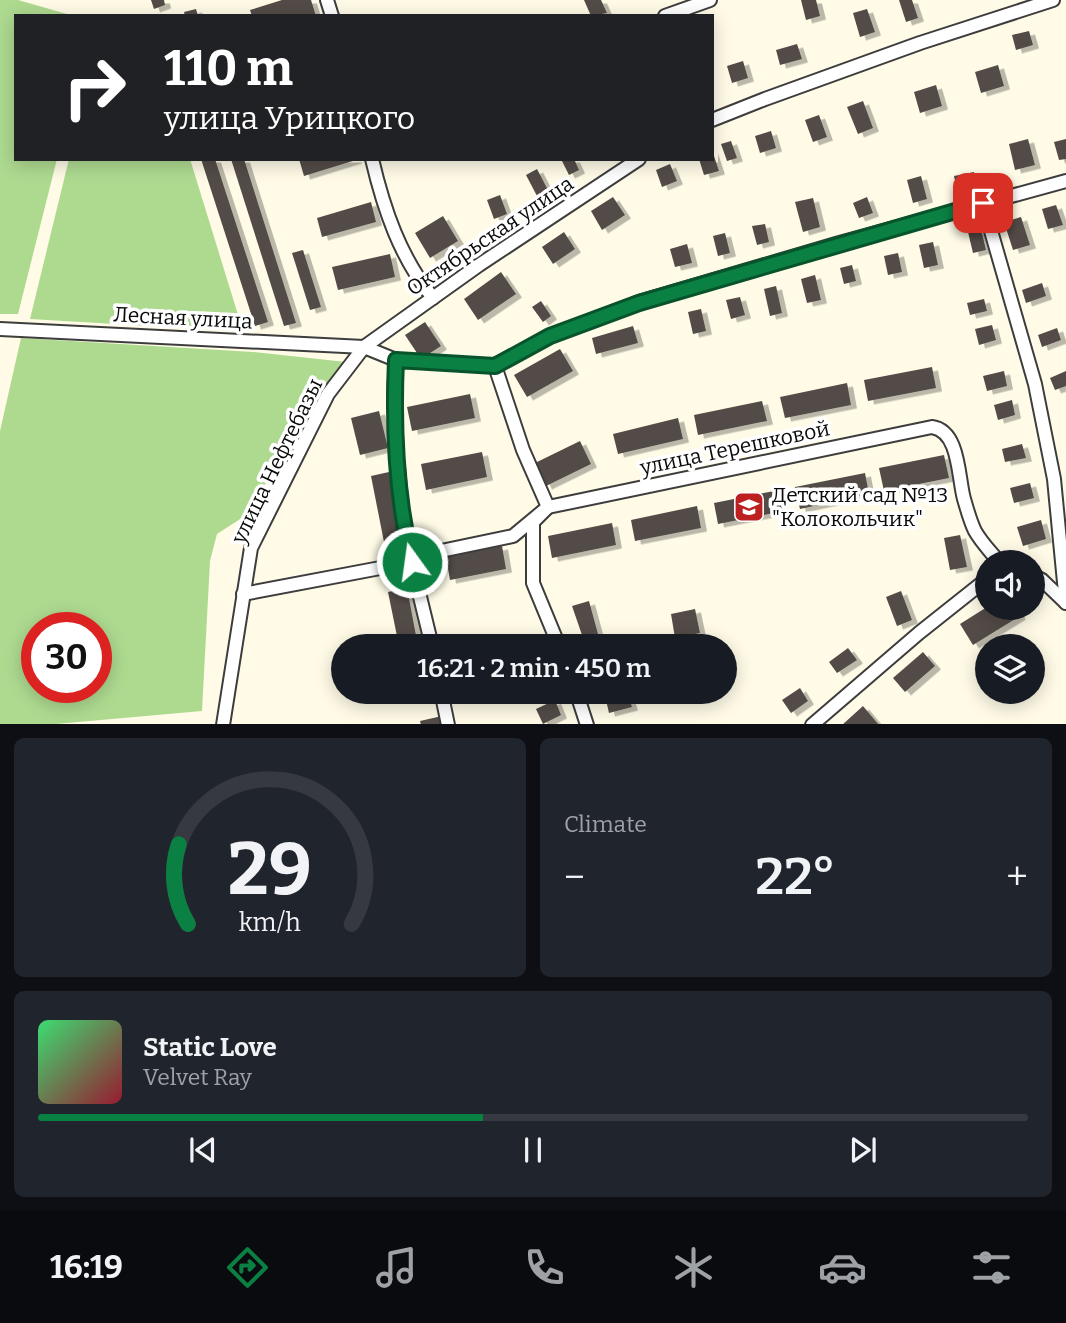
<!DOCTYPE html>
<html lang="en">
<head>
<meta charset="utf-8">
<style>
  :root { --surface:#171b24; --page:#20242c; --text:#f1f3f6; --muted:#9ea1a6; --line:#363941; --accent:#0b8043 }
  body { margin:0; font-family:Bitter,serif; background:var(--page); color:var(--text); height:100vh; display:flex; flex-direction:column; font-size:26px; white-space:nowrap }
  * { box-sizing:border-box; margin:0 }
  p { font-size:23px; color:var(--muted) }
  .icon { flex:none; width:38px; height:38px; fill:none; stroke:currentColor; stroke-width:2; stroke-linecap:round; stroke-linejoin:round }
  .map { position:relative; height:724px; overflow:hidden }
  .panel { display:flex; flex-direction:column; gap:14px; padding:14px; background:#0d0f14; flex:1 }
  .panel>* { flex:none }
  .guide { position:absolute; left:14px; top:14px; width:700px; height:147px; border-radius:0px; box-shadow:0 4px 18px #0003; background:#202124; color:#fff; overflow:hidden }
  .tools { position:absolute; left:975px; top:550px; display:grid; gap:14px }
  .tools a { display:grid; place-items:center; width:70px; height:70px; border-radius:50%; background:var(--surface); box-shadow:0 4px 18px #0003; font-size:35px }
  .speed { position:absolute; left:21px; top:612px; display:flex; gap:14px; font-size:35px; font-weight:700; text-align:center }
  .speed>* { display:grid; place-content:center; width:91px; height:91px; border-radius:50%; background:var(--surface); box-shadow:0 4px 18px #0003; line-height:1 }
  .speed .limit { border:10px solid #d22; background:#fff; color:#111 }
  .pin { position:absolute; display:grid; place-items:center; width:60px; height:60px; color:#fff; margin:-30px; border-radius:14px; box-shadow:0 4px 10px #0006 }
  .me { position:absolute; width:77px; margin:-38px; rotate:346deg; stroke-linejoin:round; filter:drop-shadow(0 0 5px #0008) }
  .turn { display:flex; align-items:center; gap:24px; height:147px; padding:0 35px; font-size:32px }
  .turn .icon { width:91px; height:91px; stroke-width:2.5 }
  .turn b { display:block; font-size:49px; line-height:60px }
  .big { font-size:52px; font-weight:600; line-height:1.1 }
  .panel .widget { flex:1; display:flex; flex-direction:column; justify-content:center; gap:10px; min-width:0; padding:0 24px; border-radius:10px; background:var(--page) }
  .panel .dial { align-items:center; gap:0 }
  .dial svg { height:182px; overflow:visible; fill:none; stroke:var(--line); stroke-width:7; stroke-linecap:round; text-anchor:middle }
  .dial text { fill:var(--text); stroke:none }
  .song { display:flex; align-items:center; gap:21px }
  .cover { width:84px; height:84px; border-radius:10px; background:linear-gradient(135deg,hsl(140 70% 55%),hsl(350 70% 35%)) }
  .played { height:7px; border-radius:4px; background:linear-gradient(90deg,var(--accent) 45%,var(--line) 45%) }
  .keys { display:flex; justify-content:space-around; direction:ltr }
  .heat { display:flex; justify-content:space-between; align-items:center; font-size:38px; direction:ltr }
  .panel .tiles { flex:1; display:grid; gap:14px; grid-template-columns:1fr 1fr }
  .widget:last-child { grid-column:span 2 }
  .trip { position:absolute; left:331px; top:634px; width:406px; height:70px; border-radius:35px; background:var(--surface); box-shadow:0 4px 18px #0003; font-weight:600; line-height:70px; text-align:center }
  .menu { display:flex; height:112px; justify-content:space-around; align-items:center; background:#090b0e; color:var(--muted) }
  .menu .icon { width:49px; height:49px }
  .menu .active { color:var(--accent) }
  .menu b { font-size:32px; color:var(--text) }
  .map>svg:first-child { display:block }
  .forest { fill:#aeda90; fill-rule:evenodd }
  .building { fill:#534c46; filter:url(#shadow) }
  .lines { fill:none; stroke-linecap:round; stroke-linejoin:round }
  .minor-casing { stroke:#3d3d3d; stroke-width:16 }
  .minor { stroke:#fff; stroke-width:12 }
  .route-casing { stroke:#07532c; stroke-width:18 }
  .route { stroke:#0b8043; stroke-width:12 }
  .labels { text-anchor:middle; stroke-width:7; stroke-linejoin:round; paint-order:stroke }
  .street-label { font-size:21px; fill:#0a0a0a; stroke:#fff }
  .poi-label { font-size:21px; fill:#0a0a0a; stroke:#fff; text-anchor:start }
</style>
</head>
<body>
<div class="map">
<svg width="1066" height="725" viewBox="0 0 1066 725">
  <defs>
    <filter id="shadow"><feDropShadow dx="6" dy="3.5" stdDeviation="0" flood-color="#0004"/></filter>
  </defs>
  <rect width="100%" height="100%" fill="#fffbe7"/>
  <!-- forest -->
  <g class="forest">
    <path d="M0,0H18L74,16H16V159H57L18,314H0Z"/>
    <path d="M69,159H190L239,318L234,331L30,319Z"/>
    <path d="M21,338L253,352L346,362L290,435L251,512L217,534L210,561L202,711L56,724L0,725V431ZM37,628H96V688H37Z"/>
  </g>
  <!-- building -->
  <g class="building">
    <path d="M151,0H164L165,5L154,9Z"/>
    <path d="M282,0H311L316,16H252L250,10Z"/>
    <path d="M584,0H601L607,13L591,16Z"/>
    <path d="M801,0H816L820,16L806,20Z"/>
    <path d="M899,0H912L918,18L906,22Z"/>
    <path d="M196,9L198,16H185L184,12Z"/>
    <path d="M867,9L875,32L860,37L853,13Z"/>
    <path d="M1029,31L1033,45L1016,50L1012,35Z"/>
    <path d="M797,44L802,59L780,65L776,50Z"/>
    <path d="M743,61L748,78L732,83L727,66Z"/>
    <path d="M998,65L1004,86L981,93L975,72Z"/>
    <path d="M936,85L942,106L920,113L914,92Z"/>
    <path d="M863,101L873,128L858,134L847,107Z"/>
    <path d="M819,115L827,137L813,142L805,120Z"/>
    <path d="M771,131L776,148L760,153L755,136Z"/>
    <path d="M1028,139L1035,165L1015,170L1009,144Z"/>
    <path d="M1066,139V159L1059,160L1054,142Z"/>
    <path d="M731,141L737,158L727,161L721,144Z"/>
    <path d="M712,150L719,171L704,175L699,159H712Z"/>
    <path d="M201,159H215L268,322L255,326Z"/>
    <path d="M231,159H244L296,323L284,326Z"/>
    <path d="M299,159H356V160L304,176Z"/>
    <path d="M561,159H574L579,170L569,175Z"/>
    <path d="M670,164L677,181L662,187L656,170Z"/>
    <path d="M537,169L548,190L537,196L526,175Z"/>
    <path d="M974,172L977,186L957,190L954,176Z"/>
    <path d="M921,176L927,199L913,203L907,180Z"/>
    <path d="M500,195L507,214L494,219L487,200Z"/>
    <path d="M613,197L625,215L602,230L591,211Z"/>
    <path d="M867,197L873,213L859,218L853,203Z"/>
    <path d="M813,198L820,227L803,232L795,202Z"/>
    <path d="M371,202L376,222L322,237L317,218Z"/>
    <path d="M1056,205L1063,225L1048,229L1042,209Z"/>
    <path d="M443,216L458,241L430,258L415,233Z"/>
    <path d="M1021,217L1030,245L1013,250L1004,222Z"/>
    <path d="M765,224L769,242L757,245L752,226Z"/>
    <path d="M981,229L986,250L973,253L968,232Z"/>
    <path d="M564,232L575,249L553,264L542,247Z"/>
    <path d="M725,233L730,253L718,256L713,236Z"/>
    <path d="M933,242L938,265L924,268L919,245Z"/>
    <path d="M687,244L692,263L675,267L670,249Z"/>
    <path d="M303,250L321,307L310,310L292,253Z"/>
    <path d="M898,253L902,272L888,275L884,256Z"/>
    <path d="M390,254L395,277L338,290L332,267Z"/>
    <path d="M852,265L856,281L844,284L840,268Z"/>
    <path d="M501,272L516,294L478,320L464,299Z"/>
    <path d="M815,275L821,300L807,303L801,279Z"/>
    <path d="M1042,283L1046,296L1026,303L1022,290Z"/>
    <path d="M776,286L782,313L770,316L764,289Z"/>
    <path d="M740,297L745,315L731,319L726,300Z"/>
    <path d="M984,299L987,311L970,315L967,303Z"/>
    <path d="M541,301L551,316L543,322L532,307Z"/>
    <path d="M701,309L706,331L693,334L688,312Z"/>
    <path d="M425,322L441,346L421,359L405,335Z"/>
    <path d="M992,325L996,340L979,345L975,329Z"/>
    <path d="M633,326L638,343L596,354L592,338Z"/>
    <path d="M1057,328L1061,340L1042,347L1038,335Z"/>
    <path d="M560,349L573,371L527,397L514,375Z"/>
    <path d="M932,367L936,388L868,401L864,380Z"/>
    <path d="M1004,371L1007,386L987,391L983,376Z"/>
    <path d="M1066,371V386L1055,390L1050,378Z"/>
    <path d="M847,383L851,405L785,418L780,397Z"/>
    <path d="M470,394L475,418L412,431L407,407Z"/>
    <path d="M1012,400L1015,415L998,420L994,405Z"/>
    <path d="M762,401L767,421L698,435L694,415Z"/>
    <path d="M379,411L388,448L360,455L351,418Z"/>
    <path d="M678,418L683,439L618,454L613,434Z"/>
    <path d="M580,441L591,464L546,486L535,463Z"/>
    <path d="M1022,444L1026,458L1005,462L1002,449Z"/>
    <path d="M482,452L487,477L426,490L421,464Z"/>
    <path d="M944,455L949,478L884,491L879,468Z"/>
    <path d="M389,472L403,538L384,542L371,476Z"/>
    <path d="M865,473L869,494L800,509L795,487Z"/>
    <path d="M1030,483L1034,498L1014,503L1010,488Z"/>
    <path d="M779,490L784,511L718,524L714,503Z"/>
    <path d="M697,506L701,528L635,541L631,520Z"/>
    <path d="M1041,520L1046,539L1023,546L1017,527Z"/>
    <path d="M612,523L616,545L552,558L548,536Z"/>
    <path d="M960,535L967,567L950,570L944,538Z"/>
    <path d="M502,546L506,569L450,580L446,557Z"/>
    <path d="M407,588L418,646H399L388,592Z"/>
    <path d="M901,591L912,620L897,626L886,597Z"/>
    <path d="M589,601L598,634L583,638L572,606Z"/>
    <path d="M987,607H1014L1020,616L973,645L960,624Z"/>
    <path d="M695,609L700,633L675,638L671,614Z"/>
    <path d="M848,648L857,660L837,673L829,662Z"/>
    <path d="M923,652L935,666L905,692L893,678Z"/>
    <path d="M800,688L808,701L791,713L782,700Z"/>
    <path d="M628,694L632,707L609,713L606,700Z"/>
    <path d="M555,700L561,715L543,724L536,709Z"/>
    <path d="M863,706L879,725H842Z"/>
    <path d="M442,716L443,725H421L420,721Z"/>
  </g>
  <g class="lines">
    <!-- minor casing -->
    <g class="minor-casing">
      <g id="minor">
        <path d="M327,0L332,16"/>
        <path d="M665,16L710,0"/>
        <path d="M712,120L765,99L920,43L1053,0"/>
        <path d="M372,159C384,210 400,257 433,298"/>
        <path d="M983,203L1035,384L1054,479L1066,603"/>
        <path d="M0,329L364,347L396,360L495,366L550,336L639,302L836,244L1066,181"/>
        <path d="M396,360L394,398L397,458L404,531L432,646"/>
        <path d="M495,366L523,450L548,507L533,522V583L559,646"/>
        <path d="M1032,575L1042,580L1066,603"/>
        <path d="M418,583L441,551L513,536L548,507L932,427C960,431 958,478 964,499C967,509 970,521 975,531C981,542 991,552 999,562"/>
        <path d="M243,594L412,562"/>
        <path d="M441,691L448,725"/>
        <path d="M576,691L587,725"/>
        <path d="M223,725L251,548L328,394L364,347L479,265L639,159"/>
        <path d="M812,725L919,633L987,579"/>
      </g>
    </g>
    <!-- minor -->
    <use href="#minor" class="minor"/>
  </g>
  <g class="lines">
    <!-- route casing -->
    <g class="route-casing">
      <path id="route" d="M412,562C396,497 393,427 396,360L495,366L550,336L639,303L983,203"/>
    </g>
    <!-- route -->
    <use href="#route" class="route"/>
  </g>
  <!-- icons -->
  <defs>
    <g id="school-square" transform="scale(1.575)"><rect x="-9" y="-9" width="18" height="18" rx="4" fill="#bc2020" stroke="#fff"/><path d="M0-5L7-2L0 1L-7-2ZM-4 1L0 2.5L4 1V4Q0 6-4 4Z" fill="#fff"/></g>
  </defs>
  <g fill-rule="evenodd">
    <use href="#school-square" x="749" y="507"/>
  </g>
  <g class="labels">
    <!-- street labels -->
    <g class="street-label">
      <text transform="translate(490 236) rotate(-34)" y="7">Октябрьская улица</text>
      <text transform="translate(183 318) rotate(3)" y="7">Лесная улица</text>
      <text transform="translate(735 448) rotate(-12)" y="7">улица Терешковой</text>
      <text transform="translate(277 461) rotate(-64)" y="7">улица Нефтебазы</text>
    </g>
    <!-- poi labels -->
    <g class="poi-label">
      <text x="772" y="502">Детский сад №13<tspan x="772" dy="24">"Колокольчик"</tspan></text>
    </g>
  </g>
</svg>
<div class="tools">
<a><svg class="icon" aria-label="sound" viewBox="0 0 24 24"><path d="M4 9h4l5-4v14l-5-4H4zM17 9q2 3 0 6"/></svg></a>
<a><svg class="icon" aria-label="layers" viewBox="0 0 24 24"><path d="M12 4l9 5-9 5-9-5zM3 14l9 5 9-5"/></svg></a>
</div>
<div class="speed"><div class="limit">30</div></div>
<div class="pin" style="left:983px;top:203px;background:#d93025"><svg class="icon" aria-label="arrive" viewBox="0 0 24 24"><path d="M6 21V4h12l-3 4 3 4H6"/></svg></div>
<svg class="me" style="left:412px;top:562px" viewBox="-20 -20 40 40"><circle r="17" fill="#0b8043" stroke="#fff" stroke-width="3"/><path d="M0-11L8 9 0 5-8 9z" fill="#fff"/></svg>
<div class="trip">16:21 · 2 min · 450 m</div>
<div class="guide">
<div class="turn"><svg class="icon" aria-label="right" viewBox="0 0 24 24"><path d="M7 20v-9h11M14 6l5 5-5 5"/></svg><div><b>110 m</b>улица Урицкого</div></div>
</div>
</div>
<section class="panel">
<div class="tiles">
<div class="widget dial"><svg viewBox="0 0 100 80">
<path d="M14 69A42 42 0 1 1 86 69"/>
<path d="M14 69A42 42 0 0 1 10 34" stroke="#0b8043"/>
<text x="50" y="56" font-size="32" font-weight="700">29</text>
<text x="50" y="72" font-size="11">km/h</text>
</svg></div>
<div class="widget"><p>Climate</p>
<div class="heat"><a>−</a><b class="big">22°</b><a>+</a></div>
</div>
<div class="widget">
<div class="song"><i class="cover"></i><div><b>Static Love</b><p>Velvet Ray</p></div></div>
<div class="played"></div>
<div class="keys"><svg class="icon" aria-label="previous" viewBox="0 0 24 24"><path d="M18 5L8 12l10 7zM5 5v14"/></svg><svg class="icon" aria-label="pause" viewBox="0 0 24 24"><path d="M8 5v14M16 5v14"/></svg><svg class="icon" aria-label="next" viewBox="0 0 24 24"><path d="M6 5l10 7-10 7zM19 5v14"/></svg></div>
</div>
</div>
</section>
<nav class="menu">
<b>16:19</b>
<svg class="icon active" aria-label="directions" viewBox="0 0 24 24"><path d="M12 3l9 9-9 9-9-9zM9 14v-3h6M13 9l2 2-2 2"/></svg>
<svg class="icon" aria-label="music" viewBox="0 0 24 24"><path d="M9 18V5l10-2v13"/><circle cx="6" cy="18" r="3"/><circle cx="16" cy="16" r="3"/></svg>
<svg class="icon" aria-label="phone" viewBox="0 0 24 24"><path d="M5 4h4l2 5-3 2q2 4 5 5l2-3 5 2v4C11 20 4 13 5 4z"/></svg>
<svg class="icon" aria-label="climate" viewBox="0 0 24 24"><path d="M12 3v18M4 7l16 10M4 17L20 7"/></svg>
<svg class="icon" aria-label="car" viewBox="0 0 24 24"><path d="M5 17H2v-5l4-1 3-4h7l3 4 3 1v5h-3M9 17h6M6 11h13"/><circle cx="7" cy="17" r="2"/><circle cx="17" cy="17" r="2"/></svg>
<svg class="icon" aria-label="filters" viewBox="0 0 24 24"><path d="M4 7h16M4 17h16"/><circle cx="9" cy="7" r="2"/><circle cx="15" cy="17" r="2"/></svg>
</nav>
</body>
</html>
